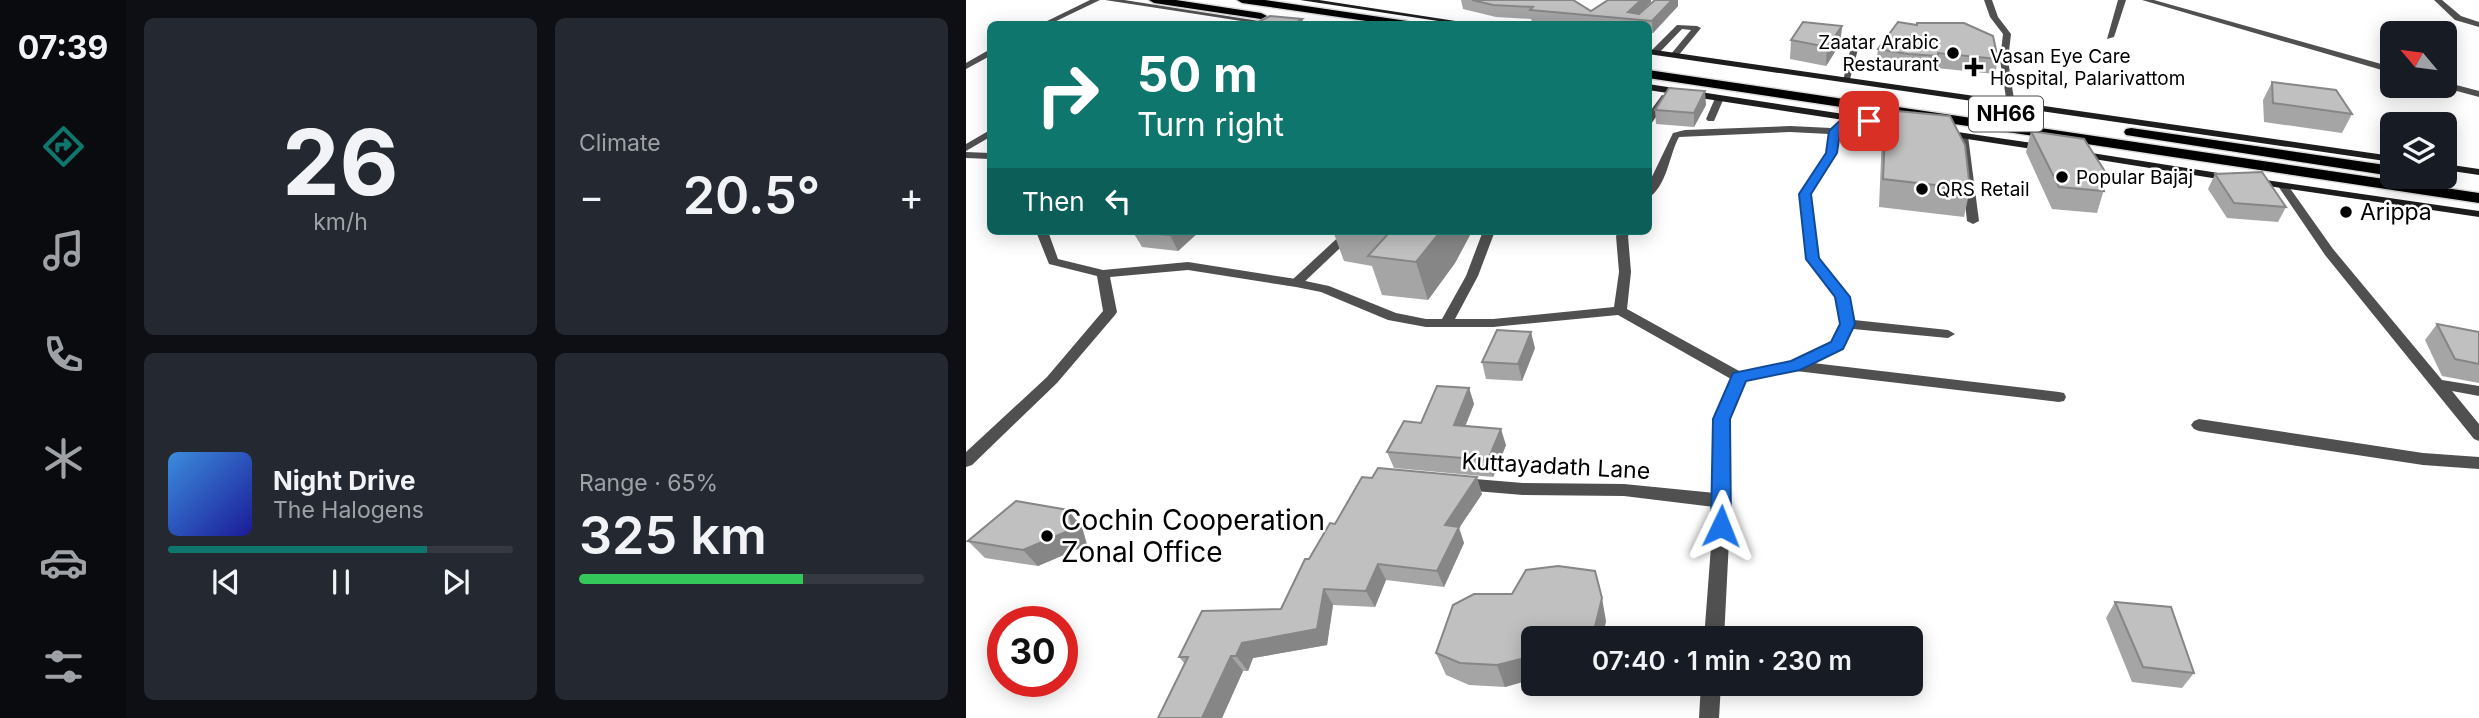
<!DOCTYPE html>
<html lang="en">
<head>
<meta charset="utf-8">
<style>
  :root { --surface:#171b24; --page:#242831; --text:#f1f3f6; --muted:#9ea1a6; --line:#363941; --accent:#0f766e }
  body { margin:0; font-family:Inter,sans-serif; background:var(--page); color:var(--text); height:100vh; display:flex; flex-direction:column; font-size:26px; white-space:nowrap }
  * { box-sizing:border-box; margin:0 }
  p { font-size:23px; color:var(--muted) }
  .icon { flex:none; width:38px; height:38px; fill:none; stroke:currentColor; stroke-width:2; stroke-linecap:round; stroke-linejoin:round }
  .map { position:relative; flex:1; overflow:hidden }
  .sheet { display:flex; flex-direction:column; gap:18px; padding:18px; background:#0d0f14; width:840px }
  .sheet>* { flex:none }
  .banner { position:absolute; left:21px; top:21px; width:665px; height:214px; border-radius:10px; box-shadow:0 4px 18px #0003; background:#0f766e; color:#fff; overflow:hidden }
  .needle { width:46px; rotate:299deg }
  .fabs { position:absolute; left:1414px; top:21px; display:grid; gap:14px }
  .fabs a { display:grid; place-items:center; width:77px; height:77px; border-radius:10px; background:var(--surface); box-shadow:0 4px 18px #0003; font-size:35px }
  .speed { position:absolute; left:21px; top:606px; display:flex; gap:14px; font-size:35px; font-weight:700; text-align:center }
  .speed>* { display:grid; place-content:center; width:91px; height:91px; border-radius:50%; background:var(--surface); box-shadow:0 4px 18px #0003; line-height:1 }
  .speed .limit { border:10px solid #d22; background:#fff; color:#111 }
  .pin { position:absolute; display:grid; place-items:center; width:60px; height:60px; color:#fff; margin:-30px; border-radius:14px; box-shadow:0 4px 10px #0006 }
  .me { position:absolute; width:77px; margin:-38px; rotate:2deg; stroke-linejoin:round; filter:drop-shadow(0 0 5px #0008) }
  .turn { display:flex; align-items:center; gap:24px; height:147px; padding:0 35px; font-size:32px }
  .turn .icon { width:91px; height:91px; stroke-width:2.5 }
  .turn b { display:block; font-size:49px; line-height:60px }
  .then { display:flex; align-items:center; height:66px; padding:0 35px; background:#0003; gap:14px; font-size:26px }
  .big { font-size:52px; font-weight:600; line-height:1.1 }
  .sheet .tile { flex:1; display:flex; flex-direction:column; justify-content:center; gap:10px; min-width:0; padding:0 24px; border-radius:10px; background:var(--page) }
  .sheet .dial { align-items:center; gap:0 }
  .dial b { font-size:91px; line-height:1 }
  .song { display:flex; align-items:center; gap:21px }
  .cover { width:84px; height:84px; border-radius:10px; background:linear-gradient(135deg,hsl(210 70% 55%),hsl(240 70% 35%)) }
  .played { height:7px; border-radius:4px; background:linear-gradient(90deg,var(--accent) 75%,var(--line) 75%) }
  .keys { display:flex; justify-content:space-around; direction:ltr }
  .heat { display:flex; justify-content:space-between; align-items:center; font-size:38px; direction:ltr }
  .charge { height:10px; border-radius:5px; background:linear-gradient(90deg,#34c759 65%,var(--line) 0) }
  .sheet .tiles { flex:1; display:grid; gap:18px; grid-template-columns:repeat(2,1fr) }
  .trip { position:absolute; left:555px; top:626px; width:402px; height:70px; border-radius:10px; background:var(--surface); box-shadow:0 4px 18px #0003; font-weight:600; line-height:70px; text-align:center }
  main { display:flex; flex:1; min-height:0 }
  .dock { display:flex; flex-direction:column; width:126px; justify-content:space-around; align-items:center; background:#090b0e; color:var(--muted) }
  .dock .icon { width:49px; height:49px }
  .dock .current { color:var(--accent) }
  .dock b { font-size:32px; color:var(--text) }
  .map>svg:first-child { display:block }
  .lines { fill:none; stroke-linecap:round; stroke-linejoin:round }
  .highway-casing { stroke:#dbdbdb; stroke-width:3 }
  .lane { fill:#505050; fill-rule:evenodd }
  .street { fill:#505050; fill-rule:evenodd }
  .secondary { fill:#1d1d1d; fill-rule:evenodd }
  .highway { fill:#000; fill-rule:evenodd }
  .wall { fill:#a5a5a5 }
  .shaded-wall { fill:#868686 }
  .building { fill:#c0c0c0; stroke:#868686; stroke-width:2 }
  .route { fill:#1a73e8; stroke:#114b97; stroke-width:2 }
  .poi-dot { fill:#000; stroke:#fff; stroke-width:2.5 }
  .labels { text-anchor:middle; stroke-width:5; stroke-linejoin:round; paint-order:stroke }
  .far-poi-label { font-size:19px; fill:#000; stroke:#fff; text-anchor:start }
  .shield { fill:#fff; stroke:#4c4c4c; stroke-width:2 }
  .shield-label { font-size:21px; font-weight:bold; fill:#000 }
  .poi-label { font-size:23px; fill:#000; stroke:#fff; text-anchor:start }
  .street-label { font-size:23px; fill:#000; stroke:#fff }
  .near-poi-label { font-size:28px; fill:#000; stroke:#fff; text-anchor:start }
</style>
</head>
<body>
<main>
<nav class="dock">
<b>07:39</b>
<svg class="icon current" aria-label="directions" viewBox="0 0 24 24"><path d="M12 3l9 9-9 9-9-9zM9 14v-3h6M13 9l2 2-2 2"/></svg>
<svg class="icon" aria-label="music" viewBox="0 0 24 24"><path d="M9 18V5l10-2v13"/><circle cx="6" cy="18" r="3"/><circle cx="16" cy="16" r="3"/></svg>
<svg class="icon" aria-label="phone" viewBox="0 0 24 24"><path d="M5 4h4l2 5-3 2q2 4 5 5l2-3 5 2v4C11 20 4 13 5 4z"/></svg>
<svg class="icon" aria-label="climate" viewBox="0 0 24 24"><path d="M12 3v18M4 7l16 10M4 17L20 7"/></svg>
<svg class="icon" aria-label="car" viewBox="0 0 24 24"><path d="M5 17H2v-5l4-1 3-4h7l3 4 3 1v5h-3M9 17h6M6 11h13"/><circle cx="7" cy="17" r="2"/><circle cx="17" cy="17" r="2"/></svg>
<svg class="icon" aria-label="filters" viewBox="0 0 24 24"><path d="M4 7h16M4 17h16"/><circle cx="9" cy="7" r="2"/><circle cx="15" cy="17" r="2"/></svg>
</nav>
<section class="sheet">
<div class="tiles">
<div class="tile dial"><b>26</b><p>km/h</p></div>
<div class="tile"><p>Climate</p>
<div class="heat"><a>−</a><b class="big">20.5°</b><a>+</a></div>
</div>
<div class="tile">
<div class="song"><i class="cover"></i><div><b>Night Drive</b><p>The Halogens</p></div></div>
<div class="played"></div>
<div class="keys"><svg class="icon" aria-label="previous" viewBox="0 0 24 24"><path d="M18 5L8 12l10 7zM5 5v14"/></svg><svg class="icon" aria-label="pause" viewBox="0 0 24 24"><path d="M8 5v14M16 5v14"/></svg><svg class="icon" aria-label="next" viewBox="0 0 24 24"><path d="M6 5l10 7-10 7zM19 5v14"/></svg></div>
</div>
<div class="tile"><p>Range · 65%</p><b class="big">325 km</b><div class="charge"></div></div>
</div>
</section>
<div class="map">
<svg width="1513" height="718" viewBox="0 0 1513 718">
  <rect width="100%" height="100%" fill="#fff"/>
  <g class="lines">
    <!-- highway casing -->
    <g class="highway-casing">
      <g id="highway">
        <path d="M183,0H210L295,13L301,16L295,19L188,3Z"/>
        <path d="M271,0H299L441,21L447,24H421L276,3Z"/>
        <path d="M682,70L1513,193V203L682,78Z"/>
        <path d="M1165,128L1426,166V176L1160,135L1158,132L1160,129Z"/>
      </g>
    </g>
    <!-- lane -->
    <g class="lane">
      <path d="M696,95L704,97L685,124L682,125V114Z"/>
      <path d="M750,96L758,98L748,121H742L740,119Z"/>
      <path d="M997,133L1002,136L1013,221L1007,224L1001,221L992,136Z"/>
      <path d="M379,231H392L334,286H326L324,283L326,280Z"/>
    </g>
    <!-- street -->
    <g class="street">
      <path d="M124,0H134L84,24H75Z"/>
      <path d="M139,0H158L312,24H295Z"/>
      <path d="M1018,0H1026L1032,17L1045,34L1042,60L1049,106L1041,104L1034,60L1037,34L1024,17Z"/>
      <path d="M1152,0H1160L1148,37L1141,39Z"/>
      <path d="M1176,0H1188L1426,67V73Z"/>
      <path d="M1468,0H1476L1495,16L1513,22V27L1489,20Z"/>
      <path d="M711,25L731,26L735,28L712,56L705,54L725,30L716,29L692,54H686V50Z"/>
      <path d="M891,36L895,38L884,79L877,81L887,38Z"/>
      <path d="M21,51H24V56L0,69V63Z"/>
      <path d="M1479,82L1513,91V97L1476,87Z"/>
      <path d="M881,114L886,117L873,132L870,153L844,194L852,259L882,297L888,320L982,330L989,334L982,338L887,329L877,349L847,363L1093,392L1098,393L1100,397L1098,401L1093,402L830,371L779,381L763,419L765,501L758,639H738L748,507L658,496L557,495L497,490L491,489L489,484L491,479L497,478L557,483L658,484L749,493L747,419L765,379L652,315L527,327H460L422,320L355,292L330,287L222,270L144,277L151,312L149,315L91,383L6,465L0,467V452L81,377L137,311L131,276L83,264L71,234L72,231H84L83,234L92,259L137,270L222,262L330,279L363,286L430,313L460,319H476L500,276L517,231H529L512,276L489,319H527L648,307L653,272L650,236L654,231H666L662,236L665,272L661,309L775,372L826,362L866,343L875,324L870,298L840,259L834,194L860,153L863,134L824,132L713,137C703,155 701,187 682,198V185L707,133L719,130L824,126L865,128Z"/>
      <path d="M24,130V137L0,151V144Z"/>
      <path d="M0,152L24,153V159L0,158Z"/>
      <path d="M1317,183L1321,184L1367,249L1476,380L1513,386V396L1486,391L1513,424V441L1508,439L1359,255L1312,186Z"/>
      <path d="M1233,419L1457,453L1513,457V469L1457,465L1233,431L1228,429L1225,425L1228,421Z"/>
      <path d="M735,684H755L753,718H733Z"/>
    </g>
    <!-- secondary -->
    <g class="secondary">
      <path d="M334,0H353L509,24H492Z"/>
      <path d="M682,49L1426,156V162L682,54Z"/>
      <path d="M682,84L937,123L942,126L937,129L682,90Z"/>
      <path d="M978,130L1079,145L1084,148L1079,151L975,135V131Z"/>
      <path d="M1113,151L1265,175L1270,178L1265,181L1109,156L1108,154Z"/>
      <path d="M1479,164L1513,169V175L1479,170Z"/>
      <path d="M1286,178L1513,211V217L1282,183L1281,181Z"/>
    </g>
    <!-- highway -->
    <use href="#highway" class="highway"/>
  </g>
  <!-- wall -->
  <g class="wall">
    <path d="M495,0H607L625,11L685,2L673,14L712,6L687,33H682V24H593L566,22L565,19L530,17L497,9Z"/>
    <path d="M932,22L1032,59L1029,74L970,68L969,71L940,69L910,64L912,49Z"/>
    <path d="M876,26L874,44L860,66L824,59L825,40Z"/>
    <path d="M1306,82L1386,114L1376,133L1298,122L1297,100Z"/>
    <path d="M740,105L728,127L690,124L689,110Z"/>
    <path d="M920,110L1004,189L998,217L913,207L916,136Z"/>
    <path d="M1065,131L1142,176L1131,213L1086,209L1060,152Z"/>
    <path d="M1249,174L1320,207L1312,222L1261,218L1242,189Z"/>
    <path d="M168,231H234L212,251L176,247L167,232Z"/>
    <path d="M367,231H503L504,235L489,263L462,300L416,295L406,266L378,261Z"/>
    <path d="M1471,324L1513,332V383L1476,376L1459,340Z"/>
    <path d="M569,348L556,381L520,379L516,362Z"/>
    <path d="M503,388L508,404L499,426L540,445L527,477L428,468L421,452L455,423Z"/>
    <path d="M516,494L493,528L498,543L478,587L420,580L409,607L367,605L361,645L287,658L282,671H277L256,718H192L219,664L213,657L315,609L343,559L369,524Z"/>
    <path d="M116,527L121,545L72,566L19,558L2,541Z"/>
    <path d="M1149,602L1228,673L1216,688L1166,682L1140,618Z"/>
    <path d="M640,621L636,639H567V679L539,687L503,685L480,675L470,653Z"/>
    <path d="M603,684H620L618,688Z"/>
  </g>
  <!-- shaded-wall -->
  <g class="shaded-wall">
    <path d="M675,0H685V2L668,19L662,12Z"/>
    <path d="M706,0H712V6L687,33L686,21Z"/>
    <path d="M336,19L338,24H328Z"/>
    <path d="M876,26L874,44L860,66L861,47Z"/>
    <path d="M739,91L740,105L728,127V113Z"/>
    <path d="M209,231H234L212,251L204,235Z"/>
    <path d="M475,231H503L504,235L489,263L462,300L450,262Z"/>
    <path d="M565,332L569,348L556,381L552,364Z"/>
    <path d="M503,388L508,404L493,442L488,425Z"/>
    <path d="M535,429L540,445L527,477L522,460Z"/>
    <path d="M511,477L516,494L493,528L498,543L478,587L471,571L479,525Z"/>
    <path d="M102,510L116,527L121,545L72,566L57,550Z"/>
    <path d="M412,564L420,580L409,607L400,591Z"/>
    <path d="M358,589L367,605L361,645L287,658L282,671L270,656L276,643Z"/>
    <path d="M636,598L640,621L636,639H626Z"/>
    <path d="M565,655L567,661V679L539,687L531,665Z"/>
    <path d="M265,656L277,671L256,718H236Z"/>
  </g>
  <!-- building -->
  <g class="building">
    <path d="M506,0H607L625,11L642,0H675L662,12L673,14L689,0H706L686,21L564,10L567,7L527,5Z"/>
    <path d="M304,16L336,19L328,24H288Z"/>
    <path d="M837,22L876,26L861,47L825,40Z"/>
    <path d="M932,22L951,25V23H998L1027,36L1032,59L972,53V56L942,54L912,49Z"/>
    <path d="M1306,82L1370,90L1386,114L1307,103Z"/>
    <path d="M703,88L739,91L728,113L689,110Z"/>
    <path d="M920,110L984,116L999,145L1004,189L917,179Z"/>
    <path d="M1065,131L1118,139L1142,176L1132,175L1138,191L1093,187Z"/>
    <path d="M1296,172L1320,207L1268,203L1249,174Z"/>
    <path d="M168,231H209L204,235L167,232Z"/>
    <path d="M411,231H475L450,262L402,256L423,233Z"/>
    <path d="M1471,324L1513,332V364L1489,359Z"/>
    <path d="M531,330L565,332L552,364L516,362Z"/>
    <path d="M471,386L503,388L488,425L535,429L522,460L421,452L438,421L455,423Z"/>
    <path d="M412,468L511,477L479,525L493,527L471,571L412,564L400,591L358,589L351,629L276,643L270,656H265L236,718H192L222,657H213L236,611L315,609L339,559H343L364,523L369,524L396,477L406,478Z"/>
    <path d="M50,501L102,510L107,529L57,550L2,541Z"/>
    <path d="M592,566L629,571L636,598L626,639H567V656L531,665L494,663L470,653L487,605L508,594H546L560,570Z"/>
    <path d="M1149,602L1205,607L1228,673L1177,667Z"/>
  </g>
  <!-- route -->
  <path class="route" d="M881,114L908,121L903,124L883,121L874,132L871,153L845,194L853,258L884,297L889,324L877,349L834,370L780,381L764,419L765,526L762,532L755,534L748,532L745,526L747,419L767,373L825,361L865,342L874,324L869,297L840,259L833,194L860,153L863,131Z"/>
  <!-- markers -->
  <g class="poi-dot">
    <circle cx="987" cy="53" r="7"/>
    <path d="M1004.5 56.5h7v7h7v7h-7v7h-7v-7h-7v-7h7z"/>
    <circle cx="1096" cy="177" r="7"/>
    <circle cx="956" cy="189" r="7"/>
    <circle cx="1380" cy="212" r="7"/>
    <circle cx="81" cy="536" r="7"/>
  </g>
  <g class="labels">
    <!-- far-poi labels -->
    <g class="far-poi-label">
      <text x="973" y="49" text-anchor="end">Zaatar Arabic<tspan x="973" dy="22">Restaurant</tspan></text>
      <text x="1024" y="63">Vasan Eye Care<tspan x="1024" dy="22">Hospital, Palarivattom</tspan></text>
      <text x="1110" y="184">Popular Bajaj</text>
      <text x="970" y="196">QRS Retail</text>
    </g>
    <!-- shield labels -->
    <rect class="shield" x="1003" y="96.5" width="74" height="35" rx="5"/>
    <g class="shield-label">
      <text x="1040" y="121">NH66</text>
    </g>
    <!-- poi labels -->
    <g class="poi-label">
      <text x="1394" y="220">Arippa</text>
    </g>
    <!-- street labels -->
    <g class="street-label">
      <text transform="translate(590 466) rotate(3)" y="8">Kuttayadath Lane</text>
    </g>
    <!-- near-poi labels -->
    <g class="near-poi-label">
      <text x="95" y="530">Cochin Cooperation<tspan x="95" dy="32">Zonal Office</tspan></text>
    </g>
  </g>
</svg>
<div class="fabs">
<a><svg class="needle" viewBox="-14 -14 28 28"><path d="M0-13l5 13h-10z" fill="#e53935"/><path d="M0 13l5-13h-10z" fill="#9ea1a6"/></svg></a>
<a><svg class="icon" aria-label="layers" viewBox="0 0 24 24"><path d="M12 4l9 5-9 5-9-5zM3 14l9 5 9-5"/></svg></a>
</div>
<div class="speed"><div class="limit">30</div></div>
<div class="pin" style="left:903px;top:121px;background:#d93025"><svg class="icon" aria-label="arrive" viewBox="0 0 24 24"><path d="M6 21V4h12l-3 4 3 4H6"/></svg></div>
<svg class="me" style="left:755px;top:526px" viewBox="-20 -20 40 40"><path d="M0-17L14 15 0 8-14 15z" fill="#1a73e8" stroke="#fff" stroke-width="4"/></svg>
<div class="trip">07:40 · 1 min · 230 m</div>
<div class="banner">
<div class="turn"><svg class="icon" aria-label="right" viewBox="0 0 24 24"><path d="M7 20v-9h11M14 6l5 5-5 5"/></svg><div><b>50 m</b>Turn right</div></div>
<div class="then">Then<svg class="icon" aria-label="left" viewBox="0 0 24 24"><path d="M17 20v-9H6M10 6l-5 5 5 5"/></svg></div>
</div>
</div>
</main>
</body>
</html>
